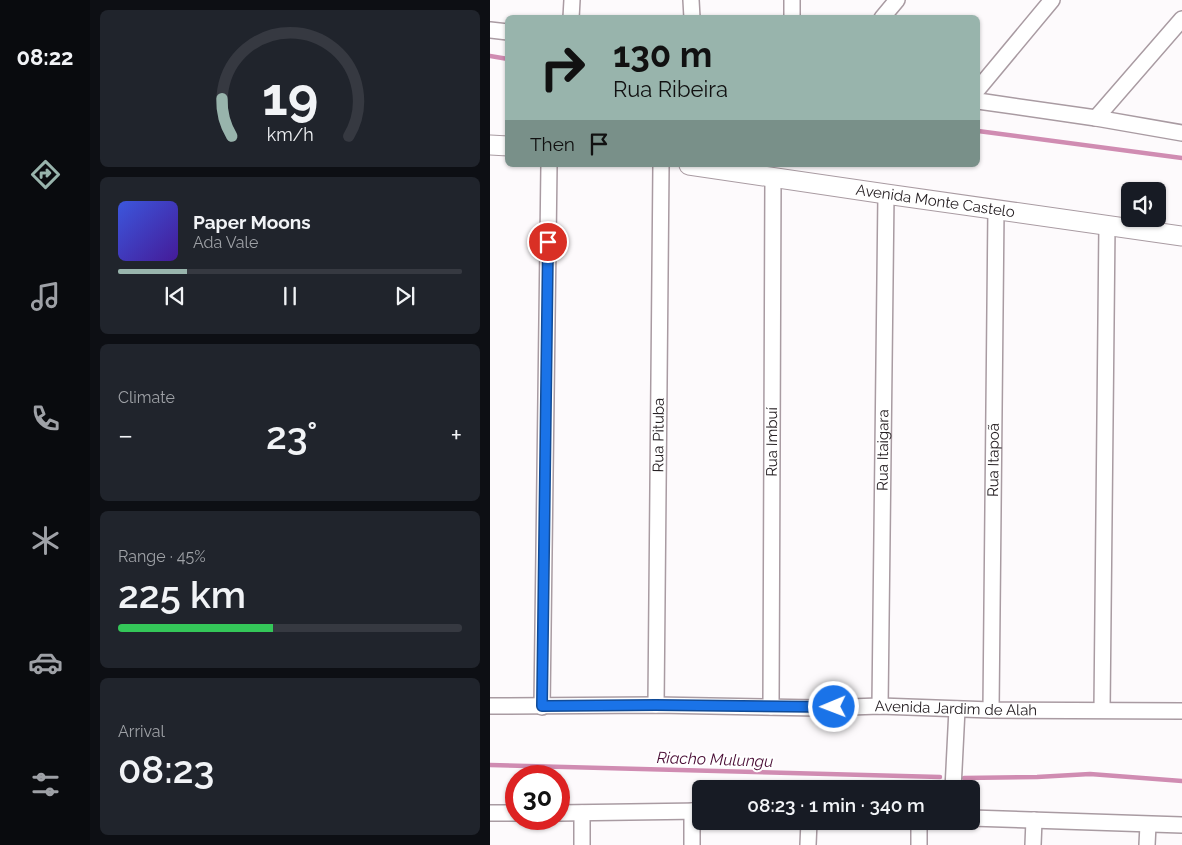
<!DOCTYPE html>
<html lang="en">
<head>
<meta charset="utf-8">
<style>
  :root { --surface:#171b24; --page:#20242c; --text:#f1f3f6; --muted:#9ea1a6; --line:#363941; --accent:#98b4ac }
  body { margin:0; font-family:Raleway,sans-serif; background:var(--page); color:var(--text); height:100vh; display:flex; flex-direction:column; font-size:19px; white-space:nowrap }
  * { box-sizing:border-box; margin:0 }
  p { font-size:16px; color:var(--muted) }
  .icon { flex:none; width:28px; height:28px; fill:none; stroke:currentColor; stroke-width:2; stroke-linecap:round; stroke-linejoin:round }
  .map { position:relative; flex:1; overflow:hidden }
  .sheet { display:flex; flex-direction:column; gap:10px; padding:10px; background:#0d0f14; width:400px }
  .sheet>* { flex:none }
  .top-card { position:absolute; left:15px; top:15px; width:475px; height:152px; border-radius:8px; box-shadow:0 1px 4px #0004; background:#98b4ac; color:#111; overflow:hidden }
  .tools { position:absolute; left:631px; top:182px; display:grid; gap:10px }
  .tools a { display:grid; place-items:center; width:45px; height:45px; border-radius:8px; background:var(--surface); box-shadow:0 1px 4px #0004; font-size:25px }
  .speed { position:absolute; left:15px; top:765px; display:flex; gap:10px; font-size:25px; font-weight:700; text-align:center }
  .speed>* { display:grid; place-content:center; width:65px; height:65px; border-radius:50%; background:var(--surface); box-shadow:0 1px 4px #0004; line-height:1 }
  .speed .limit { border:8px solid #d22; background:#fff; color:#111 }
  .pin { position:absolute; display:grid; place-items:center; width:42px; height:42px; color:#fff; margin:-21px; border:2px solid #fff; border-radius:50%; box-shadow:0 1px 5px #0007 }
  .me { position:absolute; width:55px; margin:-28px; rotate:269deg; stroke-linejoin:round; filter:drop-shadow(0 0 4px #0008) }
  .turn { display:flex; align-items:center; gap:18px; height:105px; padding:0 25px; font-size:22px }
  .turn .icon { width:65px; height:65px; stroke-width:2.5 }
  .turn b { display:block; font-size:35px; line-height:42px }
  .then { display:flex; align-items:center; height:48px; padding:0 25px; background:#0003; gap:10px; font-size:19px }
  .big { font-size:38px; font-weight:600; line-height:1.1 }
  .sheet .widget { flex:1; display:flex; flex-direction:column; justify-content:center; gap:8px; min-width:0; padding:0 18px; border-radius:8px; background:var(--page) }
  .sheet .dial { align-items:center; gap:0 }
  .dial svg { height:130px; overflow:visible; fill:none; stroke:var(--line); stroke-width:7; stroke-linecap:round; text-anchor:middle }
  .dial text { fill:var(--text); stroke:none }
  .song { display:flex; align-items:center; gap:15px }
  .cover { width:60px; height:60px; border-radius:8px; background:linear-gradient(135deg,hsl(230 70% 55%),hsl(260 70% 35%)) }
  .played { height:5px; border-radius:2px; background:linear-gradient(90deg,var(--accent) 20%,var(--line) 20%) }
  .keys { display:flex; justify-content:space-around; direction:ltr }
  .heat { display:flex; justify-content:space-between; align-items:center; font-size:28px; direction:ltr }
  .charge { height:8px; border-radius:4px; background:linear-gradient(90deg,#34c759 45%,var(--line) 0) }
  .trip { position:absolute; left:202px; top:780px; width:288px; height:50px; border-radius:8px; background:var(--surface); box-shadow:0 1px 4px #0004; font-weight:600; line-height:50px; text-align:center }
  main { display:flex; flex:1; min-height:0 }
  .dock { display:flex; flex-direction:column; width:90px; justify-content:space-around; align-items:center; background:#090b0e; color:var(--muted) }
  .dock .icon { width:35px; height:35px }
  .dock .active { color:var(--accent) }
  .dock b { font-size:22px; color:var(--text) }
  .map>svg:first-child { display:block }
  .lines { fill:none; stroke-linecap:round; stroke-linejoin:round }
  .stream { stroke:#d08cb2; stroke-width:4.5 }
  .minor-casing { stroke:#a99ba2; stroke-width:18 }
  .tertiary-casing { stroke:#a99ba2; stroke-width:21 }
  .minor { stroke:#fff; stroke-width:15 }
  .tertiary { stroke:#fff; stroke-width:19 }
  .route-casing { stroke:#114b97; stroke-width:12 }
  .route { stroke:#1a73e8; stroke-width:9 }
  .labels { text-anchor:middle; stroke-width:4; stroke-linejoin:round; paint-order:stroke }
  .street-label { font-size:15px; fill:#272124; stroke:#fff }
  .water-label { font-size:16px; font-style:italic; fill:#490c34; stroke:#fff }
</style>
</head>
<body>
<main>
<nav class="dock">
<b>08:22</b>
<svg class="icon active" aria-label="directions" viewBox="0 0 24 24"><path d="M12 3l9 9-9 9-9-9zM9 14v-3h6M13 9l2 2-2 2"/></svg>
<svg class="icon" aria-label="music" viewBox="0 0 24 24"><path d="M9 18V5l10-2v13"/><circle cx="6" cy="18" r="3"/><circle cx="16" cy="16" r="3"/></svg>
<svg class="icon" aria-label="phone" viewBox="0 0 24 24"><path d="M5 4h4l2 5-3 2q2 4 5 5l2-3 5 2v4C11 20 4 13 5 4z"/></svg>
<svg class="icon" aria-label="climate" viewBox="0 0 24 24"><path d="M12 3v18M4 7l16 10M4 17L20 7"/></svg>
<svg class="icon" aria-label="car" viewBox="0 0 24 24"><path d="M5 17H2v-5l4-1 3-4h7l3 4 3 1v5h-3M9 17h6M6 11h13"/><circle cx="7" cy="17" r="2"/><circle cx="17" cy="17" r="2"/></svg>
<svg class="icon" aria-label="filters" viewBox="0 0 24 24"><path d="M4 7h16M4 17h16"/><circle cx="9" cy="7" r="2"/><circle cx="15" cy="17" r="2"/></svg>
</nav>
<section class="sheet">
<div class="widget dial"><svg viewBox="0 0 100 80">
<path d="M14 69A42 42 0 1 1 86 69"/>
<path d="M14 69A42 42 0 0 1 8 46" stroke="#98b4ac"/>
<text x="50" y="56" font-size="32" font-weight="700">19</text>
<text x="50" y="72" font-size="11">km/h</text>
</svg></div>
<div class="widget">
<div class="song"><i class="cover"></i><div><b>Paper Moons</b><p>Ada Vale</p></div></div>
<div class="played"></div>
<div class="keys"><svg class="icon" aria-label="previous" viewBox="0 0 24 24"><path d="M18 5L8 12l10 7zM5 5v14"/></svg><svg class="icon" aria-label="pause" viewBox="0 0 24 24"><path d="M8 5v14M16 5v14"/></svg><svg class="icon" aria-label="next" viewBox="0 0 24 24"><path d="M6 5l10 7-10 7zM19 5v14"/></svg></div>
</div>
<div class="widget"><p>Climate</p>
<div class="heat"><a>−</a><b class="big">23°</b><a>+</a></div>
</div>
<div class="widget"><p>Range · 45%</p><b class="big">225 km</b><div class="charge"></div></div>
<div class="widget"><p>Arrival</p><b class="big">08:23</b></div>
</section>
<div class="map">
<svg width="692" height="845" viewBox="0 0 692 845">
  <rect width="100%" height="100%" fill="#fdfafc"/>
  <g class="lines">
    <!-- stream -->
    <g class="stream">
      <path d="M0,56L18,59"/>
      <path d="M488,131L692,158"/>
      <path d="M0,765L450,777"/>
      <path d="M474,778L547,777L600,774L692,781"/>
    </g>
    <!-- minor casing -->
    <g class="minor-casing">
      <g id="minor">
        <path d="M201,0L202,18"/>
        <path d="M81,18L82,0"/>
        <path d="M302,18V0"/>
        <path d="M392,18L407,0"/>
        <path d="M0,30L18,32"/>
        <path d="M488,89L562,0"/>
        <path d="M488,101L606,118L692,133"/>
        <path d="M606,118L692,19"/>
        <path id="s1" d="M166,705L171,165"/>
        <path id="s2" d="M0,706L166,705L328,708L390,706L501,710L692,711"/>
        <path id="s3" d="M390,706L396,194"/>
        <path d="M52,707L59,165"/>
        <path id="s4" d="M281,707L283,177"/>
        <path id="s5" d="M501,710L506,209"/>
        <path d="M612,710L617,225"/>
        <path d="M463,789L467,709"/>
        <path d="M202,811V845"/>
        <path d="M0,813H26"/>
        <path d="M69,813L211,811"/>
        <path d="M481,818L692,825"/>
        <path d="M92,845V813"/>
        <path d="M318,845L319,821"/>
        <path d="M429,845V821"/>
        <path d="M543,845L544,820"/>
        <path d="M657,845L658,825"/>
      </g>
    </g>
    <!-- tertiary casing -->
    <g class="tertiary-casing">
      <g id="tertiary">
        <path d="M0,145L18,146"/>
        <path id="s6" d="M199,165L396,194L692,236"/>
      </g>
    </g>
    <!-- minor -->
    <use href="#minor" class="minor"/>
    <!-- tertiary -->
    <use href="#tertiary" class="tertiary"/>
  </g>
  <g class="lines">
    <!-- route casing -->
    <g class="route-casing">
      <path id="route" d="M58,242L52,706L166,705L344,707"/>
    </g>
    <!-- route -->
    <use href="#route" class="route"/>
  </g>
  <g class="labels">
    <!-- street labels -->
    <g class="street-label">
      <text dy="5" stroke="none"><textPath href="#s6" startOffset="249">Avenida Monte Castelo</textPath></text>
      <text dy="5" stroke="none"><textPath href="#s1" startOffset="270">Rua Pituba</textPath></text>
      <text dy="5" stroke="none"><textPath href="#s4" startOffset="265">Rua Imbuí</textPath></text>
      <text dy="5" stroke="none"><textPath href="#s3" startOffset="256">Rua Itaigara</textPath></text>
      <text dy="5" stroke="none"><textPath href="#s5" startOffset="250">Rua Itapoã</textPath></text>
      <text dy="5" stroke="none"><textPath href="#s2" startOffset="466">Avenida Jardim de Alah</textPath></text>
    </g>
    <!-- water labels -->
    <g class="water-label">
      <text transform="translate(225 759) rotate(2)" y="6">Riacho Mulungu</text>
    </g>
  </g>
</svg>
<div class="tools">
<a><svg class="icon" aria-label="sound" viewBox="0 0 24 24"><path d="M4 9h4l5-4v14l-5-4H4zM17 9q2 3 0 6"/></svg></a>
</div>
<div class="speed"><div class="limit">30</div></div>
<div class="pin" style="left:58px;top:242px;background:#d93025"><svg class="icon" aria-label="arrive" viewBox="0 0 24 24"><path d="M6 21V4h12l-3 4 3 4H6"/></svg></div>
<svg class="me" style="left:344px;top:707px" viewBox="-20 -20 40 40"><circle r="17" fill="#1a73e8" stroke="#fff" stroke-width="3"/><path d="M0-11L8 9 0 5-8 9z" fill="#fff"/></svg>
<div class="trip">08:23 · 1 min · 340 m</div>
<div class="top-card">
<div class="turn"><svg class="icon" aria-label="right" viewBox="0 0 24 24"><path d="M7 20v-9h11M14 6l5 5-5 5"/></svg><div><b>130 m</b>Rua Ribeira</div></div>
<div class="then">Then<svg class="icon" aria-label="arrive" viewBox="0 0 24 24"><path d="M6 21V4h12l-3 4 3 4H6"/></svg></div>
</div>
</div>
</main>
</body>
</html>
